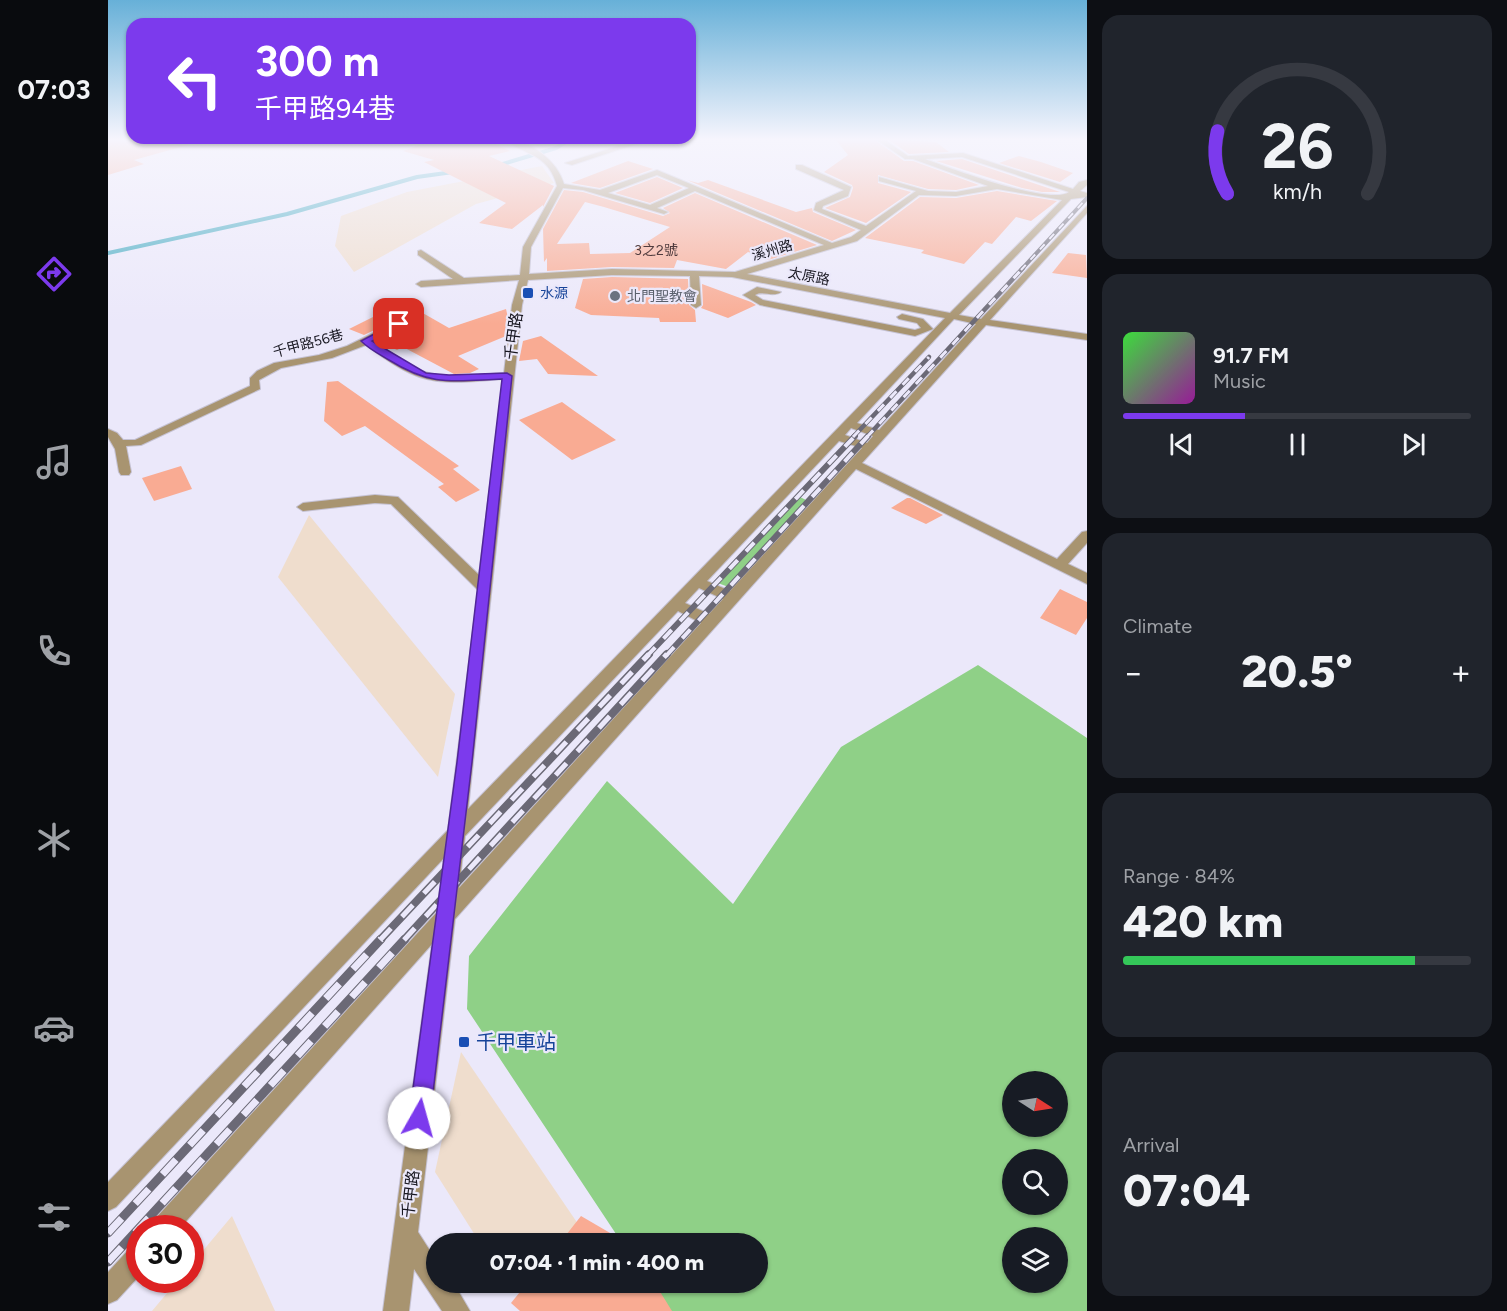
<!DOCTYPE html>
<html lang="en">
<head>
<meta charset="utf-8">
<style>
  :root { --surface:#171b24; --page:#20242c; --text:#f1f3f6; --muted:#9ea1a6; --line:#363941; --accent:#7c3aed }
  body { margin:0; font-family:Figtree,"Noto Sans TC",sans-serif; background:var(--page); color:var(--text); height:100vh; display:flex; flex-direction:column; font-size:22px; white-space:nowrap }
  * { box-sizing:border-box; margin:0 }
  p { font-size:20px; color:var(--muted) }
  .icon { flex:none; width:33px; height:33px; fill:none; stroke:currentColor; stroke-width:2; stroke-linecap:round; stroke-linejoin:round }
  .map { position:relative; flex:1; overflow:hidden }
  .sheet { display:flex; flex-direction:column; gap:15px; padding:15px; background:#0d0f14; width:420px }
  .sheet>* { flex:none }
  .hud { position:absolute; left:18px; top:18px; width:570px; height:126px; border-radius:18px; box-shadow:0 2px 4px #0004; background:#7c3aed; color:#fff; overflow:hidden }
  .needle { width:39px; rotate:102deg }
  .fabs { position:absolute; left:894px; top:1071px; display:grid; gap:12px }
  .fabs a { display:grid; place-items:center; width:66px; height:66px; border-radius:50%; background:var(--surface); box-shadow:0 2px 4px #0004; font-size:30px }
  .speed { position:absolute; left:18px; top:1215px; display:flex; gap:12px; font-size:30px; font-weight:700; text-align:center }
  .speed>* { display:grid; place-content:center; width:78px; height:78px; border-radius:50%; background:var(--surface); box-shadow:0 2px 4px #0004; line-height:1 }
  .speed .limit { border:9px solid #d22; background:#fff; color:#111 }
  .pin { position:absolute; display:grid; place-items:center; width:51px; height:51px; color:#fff; margin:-26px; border-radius:12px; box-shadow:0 3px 9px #0006 }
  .me { position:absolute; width:66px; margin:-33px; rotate:7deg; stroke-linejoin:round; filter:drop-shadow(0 0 4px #0008) }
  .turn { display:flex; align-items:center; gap:21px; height:126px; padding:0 30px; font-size:27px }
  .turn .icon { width:78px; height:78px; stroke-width:2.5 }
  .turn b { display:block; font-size:42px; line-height:51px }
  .big { font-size:45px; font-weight:800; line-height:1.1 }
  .sheet .widget { flex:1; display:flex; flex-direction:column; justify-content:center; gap:9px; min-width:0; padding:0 21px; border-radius:18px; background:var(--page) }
  .sheet .dial { align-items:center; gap:0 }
  .dial svg { height:156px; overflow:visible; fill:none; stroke:var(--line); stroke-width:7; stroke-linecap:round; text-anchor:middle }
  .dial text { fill:var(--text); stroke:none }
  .song { display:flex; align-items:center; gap:18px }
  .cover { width:72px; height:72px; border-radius:9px; background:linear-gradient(135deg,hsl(120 70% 55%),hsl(300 70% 35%)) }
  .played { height:6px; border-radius:3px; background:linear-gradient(90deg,var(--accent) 35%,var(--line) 35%) }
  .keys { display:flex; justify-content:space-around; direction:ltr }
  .heat { display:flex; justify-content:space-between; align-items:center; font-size:33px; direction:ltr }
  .charge { height:9px; border-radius:4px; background:linear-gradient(90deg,#34c759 84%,var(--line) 0) }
  .trip { position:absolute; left:318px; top:1233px; width:342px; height:60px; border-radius:30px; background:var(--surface); box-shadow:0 2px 4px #0004; font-weight:800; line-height:60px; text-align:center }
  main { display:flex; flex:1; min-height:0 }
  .tab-bar { display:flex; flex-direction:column; width:108px; justify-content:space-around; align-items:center; background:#090b0e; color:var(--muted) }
  .tab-bar .icon { width:42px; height:42px }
  .tab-bar .on { color:var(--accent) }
  .tab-bar b { font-size:27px; color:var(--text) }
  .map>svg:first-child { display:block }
  .industrial { fill:#efddcd }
  .green { fill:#8fd087; fill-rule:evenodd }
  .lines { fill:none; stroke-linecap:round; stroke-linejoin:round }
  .stream { stroke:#45aac1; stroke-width:4 }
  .building { fill:#f9ab93; fill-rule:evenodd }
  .minor-casing { stroke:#c5c2d3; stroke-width:2 }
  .minor { fill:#a89470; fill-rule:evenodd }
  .rail-far4-casing { stroke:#6b6976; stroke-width:4 }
  .rail-far3-casing { stroke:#6b6976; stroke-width:4.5 }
  .rail-far2-casing { stroke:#6b6976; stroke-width:6 }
  .rail-far1-casing { stroke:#6b6976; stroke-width:8 }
  .rail-casing { stroke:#6b6976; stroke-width:9 }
  .rail-far4 { stroke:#ebe8fa; stroke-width:2; stroke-dasharray:7; stroke-linecap:butt }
  .rail-far3 { stroke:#ebe8fa; stroke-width:3; stroke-dasharray:9; stroke-linecap:butt }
  .rail-far2 { stroke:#ebe8fa; stroke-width:4; stroke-dasharray:12; stroke-linecap:butt }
  .rail-far1 { stroke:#ebe8fa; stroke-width:5; stroke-dasharray:16; stroke-linecap:butt }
  .rail { stroke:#ebe8fa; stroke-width:7; stroke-dasharray:20; stroke-linecap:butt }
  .route { fill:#7c3aed; stroke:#51269a; stroke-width:1.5 }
  .transit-dot { fill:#1a4fb4; stroke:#ebe8fa; stroke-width:2 }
  .worship-dot { fill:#6b7280; stroke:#ebe8fa; stroke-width:2 }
  .labels { text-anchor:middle; stroke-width:4.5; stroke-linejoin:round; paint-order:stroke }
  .number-label { font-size:14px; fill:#503c3e }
  .far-street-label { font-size:14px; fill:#181721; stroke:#ebe8fa }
  .far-transit-label { font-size:14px; fill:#164399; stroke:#ebe8fa; text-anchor:start }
  .far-worship-label { font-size:14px; fill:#5b616d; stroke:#ebe8fa; text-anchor:start }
  .street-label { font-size:16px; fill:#181721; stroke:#ebe8fa }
  .near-transit-label { font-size:20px; fill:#164399; stroke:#ebe8fa; text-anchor:start }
</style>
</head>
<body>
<main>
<nav class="tab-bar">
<b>07:03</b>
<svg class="icon on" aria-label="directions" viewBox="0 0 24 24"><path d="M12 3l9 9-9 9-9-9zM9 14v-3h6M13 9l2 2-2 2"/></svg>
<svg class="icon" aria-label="music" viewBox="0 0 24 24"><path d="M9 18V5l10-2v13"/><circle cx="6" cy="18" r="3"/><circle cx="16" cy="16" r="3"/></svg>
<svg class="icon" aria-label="phone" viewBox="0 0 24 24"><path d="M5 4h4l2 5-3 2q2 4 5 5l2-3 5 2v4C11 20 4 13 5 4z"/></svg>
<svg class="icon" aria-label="climate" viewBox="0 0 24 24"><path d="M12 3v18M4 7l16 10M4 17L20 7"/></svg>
<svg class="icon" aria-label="car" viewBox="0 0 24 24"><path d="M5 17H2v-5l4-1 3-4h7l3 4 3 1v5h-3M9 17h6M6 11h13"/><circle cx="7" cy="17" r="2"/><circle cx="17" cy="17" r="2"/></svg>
<svg class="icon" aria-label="filters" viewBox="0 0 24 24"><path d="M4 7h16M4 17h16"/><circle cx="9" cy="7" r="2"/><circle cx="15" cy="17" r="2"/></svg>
</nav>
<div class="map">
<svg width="979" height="1311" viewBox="0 0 979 1311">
  <rect width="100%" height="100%" fill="#ebe8fa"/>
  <!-- industrial -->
  <g class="industrial">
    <path d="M434,166L446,183L368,204L246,272L227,246L233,216L299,192Z"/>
    <path d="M201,515L347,694L330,777L170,577Z"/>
    <path d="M353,1052L483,1243H372L327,1172Z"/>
    <path d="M124,1216L167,1311H44L70,1280H82L83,1265Z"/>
  </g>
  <!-- green -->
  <g class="green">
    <path d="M692,497L702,502L626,589L607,582Z"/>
    <path d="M870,665L979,738V1311H558L539,1283L650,1282V1244L514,1243L359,1009L361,956L499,781L625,904L733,747ZM904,1082H950V1126H904ZM904,1160H950V1204H904ZM904,1238H950V1282H904Z"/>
  </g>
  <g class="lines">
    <!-- stream -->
    <g class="stream">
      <path d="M388,166L448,148L461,140"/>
      <path d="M0,253L179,214L309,177L345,172"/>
    </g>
  </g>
  <!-- building -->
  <g class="building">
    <path d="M0,140H79L80,145L26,160L36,164L0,175Z"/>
    <path d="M325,140H379L402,151L381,156L446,186L435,207V205L404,229L371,223L398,203L316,162L326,160L295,151Z"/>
    <path d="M728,140H767L796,161H805L871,185L848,190L820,189L770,175V183L803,192L758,223L717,208L742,197L745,188L744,185L716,172L740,155Z"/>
    <path d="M781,140L828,142L841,152L801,154Z"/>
    <path d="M911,156L933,162L965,173L952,182L891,163Z"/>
    <path d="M854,159L952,192H934L914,188L828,161Z"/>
    <path d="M520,161L545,169L492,188L463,183Z"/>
    <path d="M549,177L575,188L542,203L507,193Z"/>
    <path d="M579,180L590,183L600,180L688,212L704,208L705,212L748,230L724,241Z"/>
    <path d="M456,190L475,192L555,216L562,213L555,208L587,193L709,245L660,260L640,252L618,269L569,260L566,268L504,267L439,271V258L436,262L435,229ZM477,202L496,207L562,227L522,253L482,254L481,243L449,244Z"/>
    <path d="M889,191L949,201L923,221L908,217L884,244L877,242L856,264L813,253L816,250L757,238L812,197L848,198Z"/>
    <path d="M960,253L978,255L979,278L944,273Z"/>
    <path d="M504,277L580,279L581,305L587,310L588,322H552L551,318L483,315L467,308L475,279Z"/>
    <path d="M594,284L643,302L648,305L620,318L593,308L595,305Z"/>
    <path d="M295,302L308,310L256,335L241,329Z"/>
    <path d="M398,309L400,318L398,336L350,356L371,369L362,373L346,374L295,347L289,350L270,341L312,319L313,312L341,328Z"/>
    <path d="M433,336L490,376L440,374L429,359L411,361L415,341Z"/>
    <path d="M230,381L351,466L345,469L372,490L348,502L330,487L336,484L257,426L234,436L216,421L219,382Z"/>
    <path d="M454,402L465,410L508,440L464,460L411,420Z"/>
    <path d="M73,466L84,489L46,501L34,478Z"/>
    <path d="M799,498H802L835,515L818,524L783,508Z"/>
    <path d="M952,589L979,602V618L968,635L932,618Z"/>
    <path d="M473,1216L521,1244H451Z"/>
    <path d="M420,1282H546L564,1311H412L403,1303Z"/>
  </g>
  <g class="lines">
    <!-- minor casing -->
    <g class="minor-casing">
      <g id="minor">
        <path d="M397,140C422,140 449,160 456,184L492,190L549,170L724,243L743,237L753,230L706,210L708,203L736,190L688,169V165H694L743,187L740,196L715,206L714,209L758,226L808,191L771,181V177L820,191L848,192L880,186L805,159H797L769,140H777L800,156L855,153L965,189L971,182L979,180V185L972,191L979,193V197L963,199L851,315L873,319L979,206V213L882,320L979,334V340L878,325L754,463L949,559L974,532L979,531V543L960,564L979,573V584L748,469L347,919L310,1232L328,1260V1282H345L362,1311H334L306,1269L301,1311H275L324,944L72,1228H44L47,1219L329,912L336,858L8,1207L0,1211V1182L340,830L370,590L283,504L267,503L195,511L189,507L195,503L267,495L290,497L371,575L395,379C364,381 331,387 302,373C286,366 272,355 258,345L224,358L173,368L151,380L152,389L33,445L18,446L23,472L21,475H13L11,472L7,449L0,437V429L9,433L15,440H27L142,386V378L149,371L166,363L211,355L239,346L308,312L311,313V317L265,341C282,352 298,366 317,372C342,380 371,374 396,373L404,305L411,280L313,287L308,284L313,281L345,279L310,255V251L313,250L356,278L412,275L415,247L449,186C441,155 420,156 397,140ZM854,157L961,192C941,206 842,168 817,159ZM549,175L581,188L542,205L500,193ZM455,188L475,190L556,214L560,212L549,208L587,191L716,245L627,272L504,269L421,274L423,247ZM889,189L954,200L842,313L639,274L749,241L811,195L848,196ZM504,275L582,276L583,305L588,308L593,305L591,276L624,277L837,318L360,809L414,305L420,280ZM846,319L868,324L771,430L749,423ZM743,428L765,436L759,443L737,435ZM731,441L754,448L622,591L599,581ZM591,588L615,599L601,614L577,603ZM570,611L593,623L351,888L357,836Z"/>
        <path d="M529,140H540L464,165L457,163Z"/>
        <path d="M649,287L673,292C665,298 655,290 647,295L655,300L807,330L813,328L809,323L791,319L789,317L794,314L815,319L825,329L807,336L652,305L635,295Z"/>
        <path d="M32,1244V1275L9,1300L0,1304V1272L23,1247Z"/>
      </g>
    </g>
    <!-- minor -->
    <use href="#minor" class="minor"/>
    <!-- rail-far4 casing -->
    <g class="rail-far4-casing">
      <path id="rail-far4" d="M913,270L979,198"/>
    </g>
    <!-- rail-far3 casing -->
    <g class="rail-far3-casing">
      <g id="rail-far3">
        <path d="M745,437L821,357"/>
        <path d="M759,437L915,268"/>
      </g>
    </g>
    <!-- rail-far2 casing -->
    <g class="rail-far2-casing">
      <g id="rail-far2">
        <path d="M539,656L747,436"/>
        <path d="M558,656L760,436"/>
      </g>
    </g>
    <!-- rail-far1 casing -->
    <g class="rail-far1-casing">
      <g id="rail-far1">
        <path d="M272,940L541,654"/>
        <path d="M296,940L559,654"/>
      </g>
    </g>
    <!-- rail casing -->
    <g class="rail-casing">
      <g id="rail">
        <path d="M0,1233L273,939"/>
        <path d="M0,1262L297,939"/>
      </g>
    </g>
    <!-- rail-far4 -->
    <use href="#rail-far4" class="rail-far4"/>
    <!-- rail-far3 -->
    <use href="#rail-far3" class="rail-far3"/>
    <!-- rail-far2 -->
    <use href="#rail-far2" class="rail-far2"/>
    <!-- rail-far1 -->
    <use href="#rail-far1" class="rail-far1"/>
    <!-- rail -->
    <use href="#rail" class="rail"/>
  </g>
  <!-- sky -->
  <linearGradient id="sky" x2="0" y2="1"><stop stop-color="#67b0d8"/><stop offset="0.43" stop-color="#f6f5fd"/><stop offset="1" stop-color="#f6f5fd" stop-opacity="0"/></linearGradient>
  <rect width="979" height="324" fill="url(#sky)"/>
  <!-- route -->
  <path class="route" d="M291,321L296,324L295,326L264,341L318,373L341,375L399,373L404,376L364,762L322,1118L319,1125L311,1128L304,1125L301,1118L349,762L394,379C345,381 324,387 281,360C271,354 261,349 253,341Z"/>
  <!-- markers -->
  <g class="transit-dot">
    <rect x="414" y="287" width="12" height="12" rx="3"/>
    <rect x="350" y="1036" width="12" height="12" rx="3"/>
  </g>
  <circle class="worship-dot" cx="507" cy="296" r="6"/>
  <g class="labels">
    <!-- number labels -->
    <g class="number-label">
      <text x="548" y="255">3之2號</text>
    </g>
    <!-- far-street labels -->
    <g class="far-street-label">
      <text transform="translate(664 250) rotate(-16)" y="5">溪州路</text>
      <text transform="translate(701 276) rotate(11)" y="5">太原路</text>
      <text transform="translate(200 343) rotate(-15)" y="5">千甲路56巷</text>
    </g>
    <!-- far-transit labels -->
    <g class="far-transit-label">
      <text x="432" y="298">水源</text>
    </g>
    <!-- far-worship labels -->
    <g class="far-worship-label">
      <text x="519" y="301">北門聖教會</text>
    </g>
    <!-- street labels -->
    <g class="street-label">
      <text transform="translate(405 336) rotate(-82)" y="6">千甲路</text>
      <text transform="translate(302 1194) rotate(-83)" y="6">千甲路</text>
    </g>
    <!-- near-transit labels -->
    <g class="near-transit-label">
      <text x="368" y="1049">千甲車站</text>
    </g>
  </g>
</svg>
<div class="fabs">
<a><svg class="needle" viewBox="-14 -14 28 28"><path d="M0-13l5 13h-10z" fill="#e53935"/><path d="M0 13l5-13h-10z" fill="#9ea1a6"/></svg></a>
<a><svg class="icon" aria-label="search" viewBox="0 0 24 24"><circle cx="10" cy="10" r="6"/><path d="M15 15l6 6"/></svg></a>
<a><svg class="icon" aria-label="layers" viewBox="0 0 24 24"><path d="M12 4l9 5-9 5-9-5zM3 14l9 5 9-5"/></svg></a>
</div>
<div class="speed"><div class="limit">30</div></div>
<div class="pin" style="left:291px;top:324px;background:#d93025"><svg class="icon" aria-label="arrive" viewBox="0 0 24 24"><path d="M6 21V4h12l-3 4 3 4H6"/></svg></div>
<svg class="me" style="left:311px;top:1118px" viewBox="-20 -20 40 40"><circle r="19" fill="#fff"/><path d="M0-13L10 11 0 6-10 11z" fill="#7c3aed"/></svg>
<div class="trip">07:04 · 1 min · 400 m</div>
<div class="hud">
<div class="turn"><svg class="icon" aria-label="left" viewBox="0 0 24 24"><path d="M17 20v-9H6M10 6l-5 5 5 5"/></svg><div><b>300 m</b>千甲路94巷</div></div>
</div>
</div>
<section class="sheet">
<div class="widget dial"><svg viewBox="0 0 100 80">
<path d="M14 69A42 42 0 1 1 86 69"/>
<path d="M14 69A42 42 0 0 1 9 37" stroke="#7c3aed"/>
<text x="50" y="56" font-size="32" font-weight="700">26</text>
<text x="50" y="72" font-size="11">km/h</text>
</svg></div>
<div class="widget">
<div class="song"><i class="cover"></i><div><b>91.7 FM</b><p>Music</p></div></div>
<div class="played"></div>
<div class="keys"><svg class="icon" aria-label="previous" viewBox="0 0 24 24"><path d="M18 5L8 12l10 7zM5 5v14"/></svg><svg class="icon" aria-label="pause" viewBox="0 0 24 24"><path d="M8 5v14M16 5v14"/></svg><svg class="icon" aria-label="next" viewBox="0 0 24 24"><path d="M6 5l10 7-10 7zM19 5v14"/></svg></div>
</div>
<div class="widget"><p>Climate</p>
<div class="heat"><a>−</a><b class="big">20.5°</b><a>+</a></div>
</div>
<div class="widget"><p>Range · 84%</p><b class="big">420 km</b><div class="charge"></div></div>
<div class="widget"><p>Arrival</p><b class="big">07:04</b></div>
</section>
</main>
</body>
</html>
